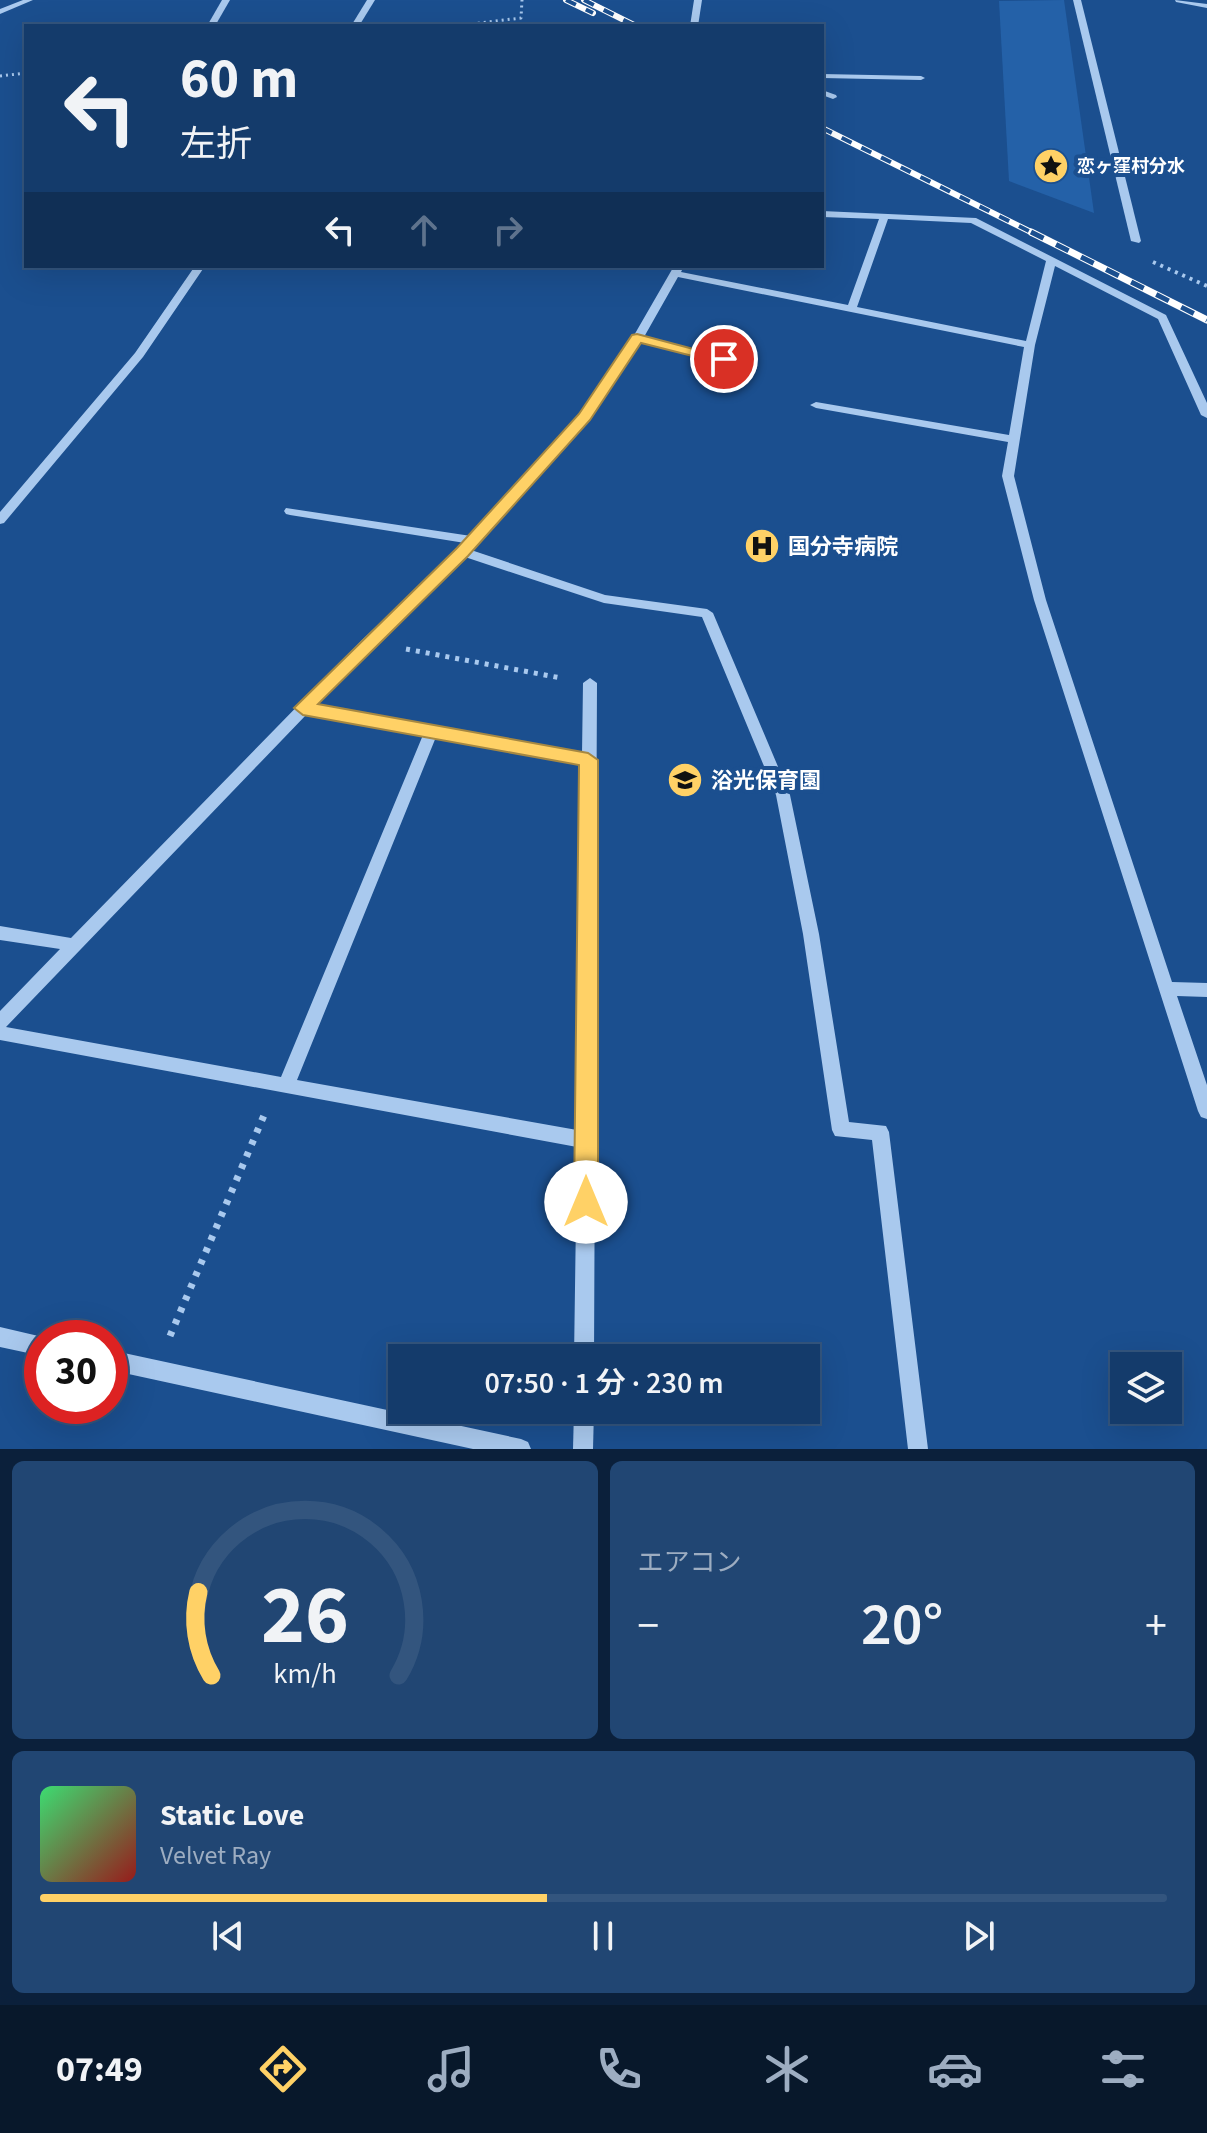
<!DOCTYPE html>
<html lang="ja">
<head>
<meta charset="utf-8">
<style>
  :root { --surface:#143b6b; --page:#214673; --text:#f1f3f6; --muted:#9dadc1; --line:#33557e; --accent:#ffd166 }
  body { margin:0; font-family:"Source Sans 3","Noto Sans JP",sans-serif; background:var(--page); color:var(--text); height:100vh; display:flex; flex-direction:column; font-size:30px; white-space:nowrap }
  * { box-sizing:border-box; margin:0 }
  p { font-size:26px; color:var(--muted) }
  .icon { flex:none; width:44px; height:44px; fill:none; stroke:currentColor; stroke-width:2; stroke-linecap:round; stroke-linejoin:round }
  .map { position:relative; height:1449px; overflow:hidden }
  .side { display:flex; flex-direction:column; gap:12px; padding:12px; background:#0b203b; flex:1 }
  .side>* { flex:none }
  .hud { position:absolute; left:24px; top:24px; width:800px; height:244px; border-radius:0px; box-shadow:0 8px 32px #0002,0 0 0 2px var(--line); background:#143b6b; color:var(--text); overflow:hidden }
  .fabs { position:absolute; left:1110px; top:1352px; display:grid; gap:16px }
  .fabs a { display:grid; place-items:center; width:72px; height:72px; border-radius:0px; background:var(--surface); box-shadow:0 8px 32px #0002,0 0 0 2px var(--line); font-size:40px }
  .speed { position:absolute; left:24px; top:1320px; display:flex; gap:16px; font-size:40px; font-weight:700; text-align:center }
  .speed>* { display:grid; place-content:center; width:104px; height:104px; border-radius:50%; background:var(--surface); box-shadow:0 8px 32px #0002,0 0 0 2px var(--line); line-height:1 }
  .speed .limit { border:12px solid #d22; background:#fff; color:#111 }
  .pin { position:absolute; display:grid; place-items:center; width:68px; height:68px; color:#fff; margin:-34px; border:4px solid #fff; border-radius:50%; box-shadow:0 2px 8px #0007 }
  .me { position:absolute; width:88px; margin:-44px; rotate:0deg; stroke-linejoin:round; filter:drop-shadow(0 0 6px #0008) }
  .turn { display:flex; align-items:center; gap:28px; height:168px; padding:0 24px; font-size:36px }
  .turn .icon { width:104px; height:104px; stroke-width:2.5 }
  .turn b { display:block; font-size:56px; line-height:68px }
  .lanes { display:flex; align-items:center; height:76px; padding:0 24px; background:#0003; justify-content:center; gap:40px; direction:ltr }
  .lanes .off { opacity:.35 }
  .big { font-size:60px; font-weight:600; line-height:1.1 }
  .side .card { flex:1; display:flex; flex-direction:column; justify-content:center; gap:12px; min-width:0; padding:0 28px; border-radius:12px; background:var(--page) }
  .side .dial { align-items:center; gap:0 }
  .dial svg { height:208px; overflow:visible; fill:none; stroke:var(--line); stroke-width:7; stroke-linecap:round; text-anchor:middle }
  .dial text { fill:var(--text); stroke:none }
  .song { display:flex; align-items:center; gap:24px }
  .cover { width:96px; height:96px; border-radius:12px; background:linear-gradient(135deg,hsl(140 70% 55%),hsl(0 70% 35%)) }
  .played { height:8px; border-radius:4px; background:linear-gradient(90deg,var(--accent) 45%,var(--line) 45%) }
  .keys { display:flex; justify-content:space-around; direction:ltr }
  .heat { display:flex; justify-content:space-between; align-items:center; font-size:44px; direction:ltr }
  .side .tiles { flex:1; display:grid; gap:12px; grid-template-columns:1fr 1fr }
  .card:last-child { grid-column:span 2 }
  .trip { position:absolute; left:388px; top:1344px; width:432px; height:80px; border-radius:0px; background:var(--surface); box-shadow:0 8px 32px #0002,0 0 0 2px var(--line); font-weight:600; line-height:80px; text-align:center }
  .tab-bar { display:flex; height:128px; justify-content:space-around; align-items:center; background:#08182b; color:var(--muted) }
  .tab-bar .icon { width:56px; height:56px }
  .tab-bar .on { color:var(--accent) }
  .tab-bar b { font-size:36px; color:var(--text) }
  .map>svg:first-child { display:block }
  .green { fill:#2461a8 }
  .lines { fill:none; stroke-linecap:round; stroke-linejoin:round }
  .path-far3 { stroke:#a9c9ee; stroke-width:3; stroke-dasharray:2 4; stroke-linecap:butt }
  .path-far2 { stroke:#a9c9ee; stroke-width:4; stroke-dasharray:3 5; stroke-linecap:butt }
  .path-far1 { stroke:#a9c9ee; stroke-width:5; stroke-dasharray:4 6; stroke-linecap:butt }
  .path { stroke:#a9c9ee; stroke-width:7; stroke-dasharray:5 8; stroke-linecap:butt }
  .minor { fill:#a9c9ee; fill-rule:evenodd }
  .rail-far1-casing { stroke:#fff; stroke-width:6 }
  .rail-casing { stroke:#fff; stroke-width:7 }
  .rail-far1 { stroke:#1b4f8f; stroke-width:4; stroke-dasharray:11; stroke-linecap:butt }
  .rail { stroke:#1b4f8f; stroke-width:5; stroke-dasharray:14; stroke-linecap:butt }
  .route { fill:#ffd166; stroke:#a68842; stroke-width:2 }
  .labels { text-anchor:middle; stroke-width:8; stroke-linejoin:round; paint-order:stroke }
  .far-poi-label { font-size:18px; font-weight:bold; fill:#fff; stroke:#1b4f8f; text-anchor:start }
  .poi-label { font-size:22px; font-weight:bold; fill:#fff; stroke:#1b4f8f; text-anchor:start }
</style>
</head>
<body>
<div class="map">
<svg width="1207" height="1449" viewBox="0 0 1207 1449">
  <rect width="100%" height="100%" fill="#1b4f8f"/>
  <!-- green -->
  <path class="green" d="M1064,0L1094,213L1009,181L999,1Z"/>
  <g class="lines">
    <!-- path-far3 -->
    <g class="path-far3">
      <path d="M454,26L521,18L522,0"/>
      <path d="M0,76L26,73"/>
    </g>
    <!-- path-far2 -->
    <path class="path-far2" d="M1153,262L1207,286"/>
    <!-- path-far1 -->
    <path class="path-far1" d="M406,649L561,678"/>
    <!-- path -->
    <path class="path" d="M170,1336L265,1113"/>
    <!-- minor -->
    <g class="minor">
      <path d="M23,0H33L0,14V9Z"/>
      <path d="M222,0H230L215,26H207Z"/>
      <path d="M367,0H375L359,26H351Z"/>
      <path d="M694,0H702L698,26H690Z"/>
      <path d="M1073,0H1081L1141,241L1139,243L1131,241Z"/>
      <path d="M1175,0L1207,4V8L1176,2Z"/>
      <path d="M822,74L921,76L925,78L921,80L822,78Z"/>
      <path d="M822,90L836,95L837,97L833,99L822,95Z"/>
      <path d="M822,211L976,218L1166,315L1207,403V418L1201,415L1158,319L1055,266L1035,345L1014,476L1046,600L1172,982L1207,983V997L1177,996L1207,1085V1119L1201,1117L1198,1111L1034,600L1002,476L1008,442L816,408L810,405L816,402L1009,435L1024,347L678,277L644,337L757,365V369L753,370L640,342L589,419L471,550L605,595L707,609L713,613L790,795L819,934L849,1122L886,1126L889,1132L928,1449H908L872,1140L835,1136L832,1130L803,934L776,795L702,617L604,603L465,557L373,645L315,705L582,754L583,683L590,678L597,683L594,1358H574L577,1147L0,1040V1011L60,949L0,940V926L71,938L363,639L465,543L290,515L286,514L284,511L286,508L471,536L581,415L629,344L674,266H684L681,272L848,305L879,219L822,217ZM888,219L971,223L1046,261L1026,341L857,307ZM307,714L423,735L281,1077L6,1027ZM436,737L582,764L577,1130L297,1080Z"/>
      <path d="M195,266H205L143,357L4,523L0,524V512L135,353Z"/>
      <path d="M0,1327L47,1338H42V1356L0,1347Z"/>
      <path d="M110,1350L521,1439L528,1442L531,1449H473L110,1370Z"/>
      <path d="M574,1410H594L593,1449H573Z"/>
    </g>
    <!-- rail-far1 casing -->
    <g class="rail-far1-casing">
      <g id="rail-far1">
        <path d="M566,0L593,13"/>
        <path d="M584,0L636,26"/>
        <path d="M822,128L1035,234"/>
      </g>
    </g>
    <!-- rail casing -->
    <g class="rail-casing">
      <path id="rail" d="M1031,232L1207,320"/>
    </g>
    <!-- rail-far1 -->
    <use href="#rail-far1" class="rail-far1"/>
    <!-- rail -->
    <use href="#rail" class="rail"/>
  </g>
  <!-- route -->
  <path class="route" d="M637,334L731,359L724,364L641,343L590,420L468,556L318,704L588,753L598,760V1202L594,1210L586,1213L577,1210L574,1202L579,765L303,715L294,708L457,548L579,414L632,335Z"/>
  <!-- icons -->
  <defs>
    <g id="sight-disc" transform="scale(1.8)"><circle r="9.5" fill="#ffd166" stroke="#1b4f8f"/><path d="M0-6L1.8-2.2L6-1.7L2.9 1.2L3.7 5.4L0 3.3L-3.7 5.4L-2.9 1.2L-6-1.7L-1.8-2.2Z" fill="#111"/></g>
    <g id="hospital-disc" transform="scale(1.8)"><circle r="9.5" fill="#ffd166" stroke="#1b4f8f"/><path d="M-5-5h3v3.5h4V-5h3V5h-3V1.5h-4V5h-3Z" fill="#111"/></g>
    <g id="school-disc" transform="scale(1.8)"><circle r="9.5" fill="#ffd166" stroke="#1b4f8f"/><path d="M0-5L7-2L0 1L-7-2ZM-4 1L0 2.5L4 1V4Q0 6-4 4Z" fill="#111"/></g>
  </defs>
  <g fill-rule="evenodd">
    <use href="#sight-disc" x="1051" y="166"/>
    <use href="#hospital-disc" x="762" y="546"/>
    <use href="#school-disc" x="685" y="780"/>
  </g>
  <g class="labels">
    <!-- far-poi labels -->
    <g class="far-poi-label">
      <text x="1077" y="172">恋ヶ窪村分水</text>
    </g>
    <!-- poi labels -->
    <g class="poi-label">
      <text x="788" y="554">国分寺病院</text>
      <text x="711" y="788">浴光保育園</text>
    </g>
  </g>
</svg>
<div class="fabs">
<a><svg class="icon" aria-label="layers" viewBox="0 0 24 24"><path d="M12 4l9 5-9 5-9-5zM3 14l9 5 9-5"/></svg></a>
</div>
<div class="speed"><div class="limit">30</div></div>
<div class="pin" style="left:724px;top:359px;background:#d93025"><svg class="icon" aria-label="arrive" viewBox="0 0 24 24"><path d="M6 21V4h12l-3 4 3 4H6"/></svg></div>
<svg class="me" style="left:586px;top:1202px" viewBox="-20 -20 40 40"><circle r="19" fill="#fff"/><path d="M0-13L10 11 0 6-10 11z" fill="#ffd166"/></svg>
<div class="trip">07:50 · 1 分 · 230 m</div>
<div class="hud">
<div class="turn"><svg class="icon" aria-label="left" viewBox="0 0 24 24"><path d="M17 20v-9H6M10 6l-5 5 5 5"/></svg><div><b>60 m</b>左折</div></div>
<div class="lanes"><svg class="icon" aria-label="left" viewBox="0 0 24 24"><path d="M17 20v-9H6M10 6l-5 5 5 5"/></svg><svg class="icon off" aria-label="ahead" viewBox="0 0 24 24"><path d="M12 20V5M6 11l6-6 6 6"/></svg><svg class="icon off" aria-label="right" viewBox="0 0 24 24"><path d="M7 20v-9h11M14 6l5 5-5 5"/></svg></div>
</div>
</div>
<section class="side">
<div class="tiles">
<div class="card dial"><svg viewBox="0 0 100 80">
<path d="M14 69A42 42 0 1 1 86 69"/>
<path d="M14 69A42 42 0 0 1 9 37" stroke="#ffd166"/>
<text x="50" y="56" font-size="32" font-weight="700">26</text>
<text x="50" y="72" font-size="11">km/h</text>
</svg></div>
<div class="card"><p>エアコン</p>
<div class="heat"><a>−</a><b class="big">20°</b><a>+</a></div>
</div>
<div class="card">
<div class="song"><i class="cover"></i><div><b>Static Love</b><p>Velvet Ray</p></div></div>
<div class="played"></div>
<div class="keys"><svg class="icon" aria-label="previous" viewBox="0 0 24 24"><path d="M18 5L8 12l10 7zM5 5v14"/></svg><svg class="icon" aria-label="pause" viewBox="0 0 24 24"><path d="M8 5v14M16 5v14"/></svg><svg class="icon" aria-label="next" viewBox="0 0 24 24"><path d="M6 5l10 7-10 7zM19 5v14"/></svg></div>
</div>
</div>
</section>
<nav class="tab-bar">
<b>07:49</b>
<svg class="icon on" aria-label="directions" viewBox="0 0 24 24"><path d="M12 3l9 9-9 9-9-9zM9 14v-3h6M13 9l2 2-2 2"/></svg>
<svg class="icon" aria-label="music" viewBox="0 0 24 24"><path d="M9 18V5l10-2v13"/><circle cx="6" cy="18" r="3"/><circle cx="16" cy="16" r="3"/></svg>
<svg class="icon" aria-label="phone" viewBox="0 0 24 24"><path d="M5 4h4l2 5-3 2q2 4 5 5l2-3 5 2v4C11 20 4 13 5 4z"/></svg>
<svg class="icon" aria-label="climate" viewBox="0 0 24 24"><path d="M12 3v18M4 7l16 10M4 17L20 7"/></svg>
<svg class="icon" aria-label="car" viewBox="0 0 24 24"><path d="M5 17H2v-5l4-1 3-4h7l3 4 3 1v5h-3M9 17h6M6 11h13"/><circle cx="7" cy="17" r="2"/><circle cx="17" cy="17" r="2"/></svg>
<svg class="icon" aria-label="filters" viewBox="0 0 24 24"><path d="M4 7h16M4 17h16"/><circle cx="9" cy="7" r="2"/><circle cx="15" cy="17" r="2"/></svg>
</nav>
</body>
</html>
